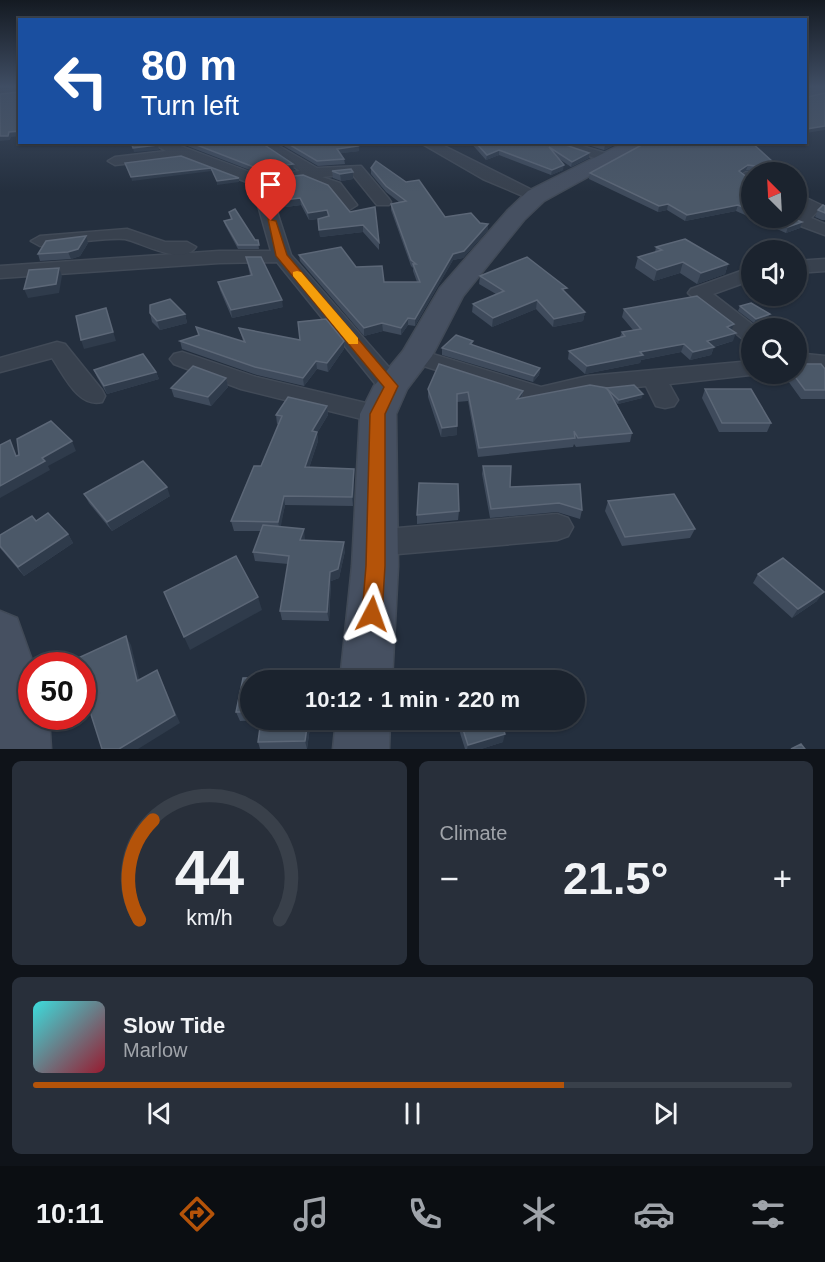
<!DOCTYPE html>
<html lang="en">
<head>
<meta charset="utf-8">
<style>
  :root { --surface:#1b232e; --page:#282f3a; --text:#f1f3f6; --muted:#a0a4aa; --line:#39404a; --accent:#b45309 }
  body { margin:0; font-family:Arial,sans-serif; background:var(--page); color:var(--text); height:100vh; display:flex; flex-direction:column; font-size:22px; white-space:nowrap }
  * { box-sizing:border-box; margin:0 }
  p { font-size:20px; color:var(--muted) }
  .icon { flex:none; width:33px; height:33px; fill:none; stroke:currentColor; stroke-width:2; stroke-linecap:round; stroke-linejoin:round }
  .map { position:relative; height:749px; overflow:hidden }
  .panel { display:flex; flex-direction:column; gap:12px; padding:12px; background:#0f1319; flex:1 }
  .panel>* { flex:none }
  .hud { position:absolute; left:18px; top:18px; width:789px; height:126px; border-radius:0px; box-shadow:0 2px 4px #0004,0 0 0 2px var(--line); background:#1a4fa0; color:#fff; overflow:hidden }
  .needle { width:39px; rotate:336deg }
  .buttons { position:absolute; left:741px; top:162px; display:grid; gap:12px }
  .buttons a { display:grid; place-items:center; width:66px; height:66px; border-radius:50%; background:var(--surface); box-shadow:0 2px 4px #0004,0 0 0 2px var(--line); font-size:30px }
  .speed { position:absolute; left:18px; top:652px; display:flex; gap:12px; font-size:30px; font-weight:700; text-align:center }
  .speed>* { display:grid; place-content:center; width:78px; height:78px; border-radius:50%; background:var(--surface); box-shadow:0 2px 4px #0004,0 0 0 2px var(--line); line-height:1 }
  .speed .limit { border:9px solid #d22; background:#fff; color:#111 }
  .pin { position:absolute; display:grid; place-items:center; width:51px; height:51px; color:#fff; margin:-62px -26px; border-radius:50% 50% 50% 0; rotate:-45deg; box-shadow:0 0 6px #0007 }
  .pin .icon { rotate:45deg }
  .me { position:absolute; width:66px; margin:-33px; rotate:4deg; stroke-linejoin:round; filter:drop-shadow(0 0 4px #0008) }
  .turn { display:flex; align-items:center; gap:21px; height:126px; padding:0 24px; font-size:27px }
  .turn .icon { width:78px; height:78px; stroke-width:2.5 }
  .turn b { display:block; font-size:42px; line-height:51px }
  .big { font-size:45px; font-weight:800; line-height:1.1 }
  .panel .card { flex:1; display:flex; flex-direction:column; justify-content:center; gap:9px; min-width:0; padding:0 21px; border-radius:9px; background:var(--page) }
  .panel .dial { align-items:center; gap:0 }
  .dial svg { height:156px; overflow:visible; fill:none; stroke:var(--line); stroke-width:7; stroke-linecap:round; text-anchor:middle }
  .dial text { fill:var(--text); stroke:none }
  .song { display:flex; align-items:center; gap:18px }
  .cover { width:72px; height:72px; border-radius:9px; background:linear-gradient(135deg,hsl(180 70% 55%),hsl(350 70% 35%)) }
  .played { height:6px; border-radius:3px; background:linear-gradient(90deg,var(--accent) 70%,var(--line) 70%) }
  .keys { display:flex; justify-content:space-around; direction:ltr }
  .heat { display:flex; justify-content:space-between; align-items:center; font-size:33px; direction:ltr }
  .panel .tiles { flex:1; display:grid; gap:12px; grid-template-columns:1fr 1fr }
  .card:last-child { grid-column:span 2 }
  .trip { position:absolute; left:240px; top:670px; width:345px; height:60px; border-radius:30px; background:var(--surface); box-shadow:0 2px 4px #0004,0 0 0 2px var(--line); font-weight:800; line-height:60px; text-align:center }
  .dock { display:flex; height:96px; justify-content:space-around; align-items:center; background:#0b0e12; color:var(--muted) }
  .dock .icon { width:42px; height:42px }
  .dock .selected { color:var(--accent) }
  .dock b { font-size:27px; color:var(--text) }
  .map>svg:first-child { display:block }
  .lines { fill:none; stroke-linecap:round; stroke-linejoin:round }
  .minor-casing { stroke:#414a57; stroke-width:3 }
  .secondary-casing { stroke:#414a57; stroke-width:3 }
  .minor { fill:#38414e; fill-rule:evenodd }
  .secondary { fill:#465061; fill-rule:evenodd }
  .wall { fill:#3f4b5c }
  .shaded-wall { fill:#2f3b4b }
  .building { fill:#4b5868; stroke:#5c6777; stroke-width:1.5 }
  .route { fill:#b45309; stroke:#753606; stroke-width:1.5 }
  .slow { fill:#f59e0b }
</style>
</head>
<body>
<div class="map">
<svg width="825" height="749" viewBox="0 0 825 749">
  <rect width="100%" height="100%" fill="#242f3e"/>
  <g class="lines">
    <!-- minor casing -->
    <g class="minor-casing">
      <g id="minor">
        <path d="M20,88V94L0,97V91Z"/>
        <path d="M150,142H170L260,176L300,171L255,142H272L317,168L361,166L389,199L391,202L389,205H377L352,174L322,177L340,183L357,205L349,210L343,208L330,190L320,188L304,179L268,184L291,255L400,380L403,386L400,392L391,394L382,392L277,262L219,263L0,278V266L219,251H271L252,184L182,157L115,165L108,161L115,157L166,151Z"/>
        <path d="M419,142H436L544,196L536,201L530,199L483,179Z"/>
        <path d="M547,142H569L612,155L614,158L607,162Z"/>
        <path d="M746,172L752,173V185L739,176Z"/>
        <path d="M796,193L823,206L811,218L825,224V235L790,222L788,218H796V213L804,207L796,204Z"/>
        <path d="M127,229L165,242H187L196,247C182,267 141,242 125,239C106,237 61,245 40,246L31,241L40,236Z"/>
        <path d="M825,259V271L796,273V261Z"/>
        <path d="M752,267V280L713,294L757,328H752V342L744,340L688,293L691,289Z"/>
        <path d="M57,342L65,344L102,390L105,396L102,402C78,408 64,375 52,358L0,372V358Z"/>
        <path d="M416,349L541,387L588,376L752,361V374H759L669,384L678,400L674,406L665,408L656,406L646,386L588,392L540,403L408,361L404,356L408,351Z"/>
        <path d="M182,352L256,377L387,408L391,414L387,420L378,423L241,389L174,364L170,359L174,354Z"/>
        <path d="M796,353L825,356V370L796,367Z"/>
        <path d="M557,514L568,518L573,527L568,536L557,540L375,556L364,552L359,543L364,534L375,530Z"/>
      </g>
    </g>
    <!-- secondary casing -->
    <g class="secondary-casing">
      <g id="secondary">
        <path d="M825,87V96L806,99V91Z"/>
        <path d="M626,142H651L544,201L524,220L463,296L432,356L407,389L396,414L398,566L392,681H340L352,566L360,414L374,386L403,351L440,288L508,210L528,191Z"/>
        <path d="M0,611L17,618L34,666H32V717H49L51,749H0Z"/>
        <path d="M336,720H390L389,749H333Z"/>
      </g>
    </g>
    <!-- minor -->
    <use href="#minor" class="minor"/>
    <!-- secondary -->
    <use href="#secondary" class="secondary"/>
  </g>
  <!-- wall -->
  <g class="wall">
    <path d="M177,142H260L293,164L294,170L260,174Z"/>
    <path d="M277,142H354L358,146L359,151L340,153L344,159L345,164L318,166Z"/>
    <path d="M470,142H557L589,153V158L571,167L558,158L563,170L551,175L499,155L486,160Z"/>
    <path d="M578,142H620L604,150Z"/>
    <path d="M647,142L784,172H754L746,170L741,173L752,181V218H791L800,228L786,233L736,211L685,221L667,210L658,212L589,179L590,173Z"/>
    <path d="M371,168L445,217L488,230L463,258L453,260L415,326L408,325L401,335L383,331L364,336L300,261L299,255L356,267L384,282H417L413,271V268L411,266L391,210V204L399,202L386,192L371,174Z"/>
    <path d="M332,171L353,172V179L341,181L333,178Z"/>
    <path d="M270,179L350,212L379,242V250L363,232L320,237L318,219L309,220L301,205L278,208L271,186Z"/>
    <path d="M825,206V220H822L815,217L818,210Z"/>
    <path d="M229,212L255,240H258L259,249H238L225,225L224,221L231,219Z"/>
    <path d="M88,243L80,256L71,259L40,261L38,254Z"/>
    <path d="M656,247L728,264L725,274L697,284L680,273L654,281L635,268L638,257L655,252Z"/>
    <path d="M246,257L283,307L232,318L220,290L218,282L250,275Z"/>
    <path d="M480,276L566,293L585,312L583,321L553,327L536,309L492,327L472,312L473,304L496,294L479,284Z"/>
    <path d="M740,306L768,318L754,323L738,311Z"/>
    <path d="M624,309L731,330L733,341L714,347L711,355L690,360L681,352L641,360L640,363L585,374L568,359L569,351L620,337L622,332L633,330L622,317Z"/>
    <path d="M150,313L185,314L187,323L160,330L152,322Z"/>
    <path d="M239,328L300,340L344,341V349L328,372L317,369L304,386L257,375L182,349L180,341H243Z"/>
    <path d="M473,341L472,345L540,368L539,375L533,382L442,355V348Z"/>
    <path d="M825,369V399H801L783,374H796Z"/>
    <path d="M94,370L156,372L159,379L107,394L97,377Z"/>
    <path d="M226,378L228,387L211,406L174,397L171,388Z"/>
    <path d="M590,385L642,398L618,404L615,401L632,433L630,442L576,447L574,444L573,447L478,457L468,401L457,402V435L441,437L428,397V389L523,391L522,398Z"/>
    <path d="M705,389L771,423L767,432H719L702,398Z"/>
    <path d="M327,406L328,415L317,433L318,441L309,468L354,478L353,506L285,505L280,527L305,539V541L345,551L339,578L331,581L329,621L282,620L280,611L288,564L255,561L253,552L261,531H234L231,521L261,466L279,425L277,424L276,415Z"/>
    <path d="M483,466L510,487L582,510L580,519L557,512L490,518L482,474Z"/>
    <path d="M84,494L170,496L112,531L89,503Z"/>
    <path d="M608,501L695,529L690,538L622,546L605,511Z"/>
    <path d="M459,511L458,520L417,524V515Z"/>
    <path d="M36,521L68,534L73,543L24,576L0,548V535Z"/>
    <path d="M758,574L817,601L792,618L753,583Z"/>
    <path d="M313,677V681H250V720H311L307,749H260L258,742L261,720L240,721L236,712L243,678Z"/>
    <path d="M456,720H500L503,742L481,749H465Z"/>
  </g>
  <!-- shaded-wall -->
  <g class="shaded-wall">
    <path d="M0,87H16L0,89Z"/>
    <path d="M806,87H818L806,89Z"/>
    <path d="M825,126V130L806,133V129Z"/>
    <path d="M20,131V136L11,137L10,140L0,141V136L9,132Z"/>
    <path d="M611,142H620L604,150L605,145Z"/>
    <path d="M158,145L159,150L134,152L133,148Z"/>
    <path d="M358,146L359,151L337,154V149Z"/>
    <path d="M499,150V155L486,160L487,155Z"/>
    <path d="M589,153V158L571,167L572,162Z"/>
    <path d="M293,164L294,170L260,174L259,169Z"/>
    <path d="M564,165L563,170L551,175L552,170Z"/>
    <path d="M748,165L746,170L737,177L739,171Z"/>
    <path d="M211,168L212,171L132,181L131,177Z"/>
    <path d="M353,172V179L341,181L340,174Z"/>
    <path d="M239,178V182L217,185V181Z"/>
    <path d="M300,198L301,205L278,208L277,201Z"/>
    <path d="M668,204L667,210L658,212L659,206Z"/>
    <path d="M738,205L736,211L685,221L687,215Z"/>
    <path d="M327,210L328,218L309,220L308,213Z"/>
    <path d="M802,222L800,228L786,233L788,227Z"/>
    <path d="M488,224V230L463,258L453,260L415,326V319L453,254Z"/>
    <path d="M363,225V232L320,237L319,230Z"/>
    <path d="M86,236L88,243L80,256L71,259L68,252Z"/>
    <path d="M683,262L680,273L654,281L657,270Z"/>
    <path d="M728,264L725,274L697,284L701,273Z"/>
    <path d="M59,268L62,276L59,293L28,298L24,289Z"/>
    <path d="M282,300L283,307L232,318L231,310Z"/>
    <path d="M537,300L536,309L492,327L493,318Z"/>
    <path d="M106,308L116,341L84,349L81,340Z"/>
    <path d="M585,312L583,321L553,327L554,319Z"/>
    <path d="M185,314L187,323L160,330L157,321Z"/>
    <path d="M770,314L768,318L754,323L756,319Z"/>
    <path d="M408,318V325L401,335V328Z"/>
    <path d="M382,323L383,331L364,336V328Z"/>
    <path d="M734,324L731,332L727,327Z"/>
    <path d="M736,333L733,341L706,349L714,347L711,355L690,360L693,352L707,341Z"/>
    <path d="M344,341V349L328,372L327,363Z"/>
    <path d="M684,344L681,352L641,360L640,363L585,374L587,366L640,352Z"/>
    <path d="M316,361L317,369L304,386L303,378Z"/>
    <path d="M540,368L539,375L533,382L534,376Z"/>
    <path d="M156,372L159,379L107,394L104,386Z"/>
    <path d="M226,378L228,387L211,406L208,397Z"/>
    <path d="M523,391L521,399H517Z"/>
    <path d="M643,394L642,398L618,404L619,400Z"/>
    <path d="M327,406L328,415L317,433L318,441L306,477L305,467L312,431Z"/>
    <path d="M457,426V435L441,437L442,428Z"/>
    <path d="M72,441L76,451L48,466L50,470L0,498V486L42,458Z"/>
    <path d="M354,469V478L353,506L352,497Z"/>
    <path d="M167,487L170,496L112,531L107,522Z"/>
    <path d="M284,496L285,505L280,531L278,522Z"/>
    <path d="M304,529L305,539L302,550L300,540Z"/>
    <path d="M68,534L73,543L24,576L18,567Z"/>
    <path d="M344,542L345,551L339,578L331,581L329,621L327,612L330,572Z"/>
    <path d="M824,592L817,601L792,618L798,609Z"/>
    <path d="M258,597L262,610L190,650L184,637Z"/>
    <path d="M126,636L131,645L142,690L137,681Z"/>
    <path d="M157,670L180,723L138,749H119Z"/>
    <path d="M87,702L93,710L82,715V704Z"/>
    <path d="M308,720H311L307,749L305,741Z"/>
    <path d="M505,734L503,742L481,749H467L468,745Z"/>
  </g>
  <!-- building -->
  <g class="building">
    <path d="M20,87V131L9,132L8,136H0V94L19,92Z"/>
    <path d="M825,93V126L806,129V95L808,97Z"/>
    <path d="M131,142H154L158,145L133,148Z"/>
    <path d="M189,142H260L293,164L259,169Z"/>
    <path d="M285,142H354L358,146L337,149L344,159L317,161Z"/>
    <path d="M475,142H557L589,153L572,162L549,147L564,165L552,170L499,150L487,155Z"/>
    <path d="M595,142H611L605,145Z"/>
    <path d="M647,142H751L784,172H756L755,166L748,165L739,171L752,181V211L738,205L687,215L668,204L659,206L590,173Z"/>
    <path d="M181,156L239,178L217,181L211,168L131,177L125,163Z"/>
    <path d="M376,161L406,182L419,180L445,217L471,213L480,223L488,224L464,251L453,254L415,319L408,318L401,328L382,323L364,328L299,255L341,247L356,267L382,266L384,282H420L413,264H416L411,260L391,204L406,201L386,186L371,168Z"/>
    <path d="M351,169L353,172L340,174L332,171Z"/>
    <path d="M303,175L328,185L350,212L375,207L379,242L363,225L319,230L318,219L329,216L327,210L308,213L300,198L277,201L270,179Z"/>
    <path d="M796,200L802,202L796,209Z"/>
    <path d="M823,205L825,206V213L818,210Z"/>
    <path d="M235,209L255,240H258L259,245H238L224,221L232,219L229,212Z"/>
    <path d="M766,218H791L802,222L788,227Z"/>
    <path d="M86,236L78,249L68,252L38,254L46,241Z"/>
    <path d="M685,239L728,264L701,273L683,262L657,270L638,257L662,250L656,247Z"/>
    <path d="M246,257H261L282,300L231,310L218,282L252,275Z"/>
    <path d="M527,257L567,288L562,289L585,312L554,319L537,300L493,318L473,304L504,291L480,276Z"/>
    <path d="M59,268L56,284L24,289L29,270Z"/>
    <path d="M697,296L734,324L727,327L736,333L707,341L714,347L693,352L684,344L640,352L643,355L587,366L569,351L625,336L622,332L641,329L624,309Z"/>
    <path d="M170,299L185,314L157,321L150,313V305Z"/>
    <path d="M751,303L770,314L756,319L740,306Z"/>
    <path d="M106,308L113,332L81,340L76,316Z"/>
    <path d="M326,319L344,341L327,363L316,361L303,378L255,367L180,341L199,335L196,327L245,342L239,328L300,340L298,322Z"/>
    <path d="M456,335L473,341L470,344L540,368L534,376L442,348Z"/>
    <path d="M143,354L156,372L104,386L94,370Z"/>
    <path d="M439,364L523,391L517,399L590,385L607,388L632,433L578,438L574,431L575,438L479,448L468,392L457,394V426L442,428L428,389Z"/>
    <path d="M796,364H821L825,369V390H805L793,374H796Z"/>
    <path d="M193,366L226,378L208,397L171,388Z"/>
    <path d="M634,385L643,394L619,400L606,388Z"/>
    <path d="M705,389H751L771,423H722Z"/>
    <path d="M288,397L327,406L312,431L317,432L305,467L354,469L352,497L284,496L278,522L231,521L254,466H261L282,416L276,415Z"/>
    <path d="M51,421L72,441L42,458L45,461L0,486V445L10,440L16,456L19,455L17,439Z"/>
    <path d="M143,461L167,487L107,522L84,494Z"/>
    <path d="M483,466H511L510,487L580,484L582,510L559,503L491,509Z"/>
    <path d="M419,483L458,484L459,511L417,515Z"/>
    <path d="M674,494L695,529L625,537L608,501Z"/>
    <path d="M48,513L68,534L18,567L0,546V535L32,516L36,521Z"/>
    <path d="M263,525L304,529L300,540L344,542L338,569L330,572L327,612L280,611L289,556L253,552Z"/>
    <path d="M236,556L258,597L184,637L164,592Z"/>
    <path d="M783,558L824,592L798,609L758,574Z"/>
    <path d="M126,636L137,681L157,670L175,715L119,749H102L87,702L82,704V666H65V664Z"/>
    <path d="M482,670L485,681H447V679Z"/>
    <path d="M313,677L312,681H250V712H236L243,678Z"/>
    <path d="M261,720H308L305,741L258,742Z"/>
    <path d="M460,720H500L505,734L468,745Z"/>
    <path d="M801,744L805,749H791Z"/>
  </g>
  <!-- sky -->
  <linearGradient id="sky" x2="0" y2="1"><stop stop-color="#141a22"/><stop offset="0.45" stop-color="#3f4d63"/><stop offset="1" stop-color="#3f4d63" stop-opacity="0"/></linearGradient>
  <rect width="825" height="192" fill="url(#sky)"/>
  <!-- route -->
  <path class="route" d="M268,219L276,221L287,255L398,386L385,414V566L382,614L379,621L372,623L365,621L362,614L366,566L370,414L384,387L276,256Z"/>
  <!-- slow -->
  <path class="slow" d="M297,271L301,272L358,338V344H349L293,276V272Z"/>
</svg>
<div class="buttons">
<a><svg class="needle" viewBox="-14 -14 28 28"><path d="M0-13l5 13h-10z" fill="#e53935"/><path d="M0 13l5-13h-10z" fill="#a0a4aa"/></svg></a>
<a><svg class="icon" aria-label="sound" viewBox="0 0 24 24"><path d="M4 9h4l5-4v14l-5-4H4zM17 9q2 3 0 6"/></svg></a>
<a><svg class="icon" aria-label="search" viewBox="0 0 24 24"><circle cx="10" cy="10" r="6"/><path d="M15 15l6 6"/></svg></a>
</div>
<div class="speed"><div class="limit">50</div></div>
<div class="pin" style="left:271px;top:221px;background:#d93025"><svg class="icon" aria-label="arrive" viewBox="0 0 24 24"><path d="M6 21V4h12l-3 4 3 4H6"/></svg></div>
<svg class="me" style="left:372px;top:614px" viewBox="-20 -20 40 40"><path d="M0-17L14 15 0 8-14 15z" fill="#b45309" stroke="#fff" stroke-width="4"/></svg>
<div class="trip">10:12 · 1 min · 220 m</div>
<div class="hud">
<div class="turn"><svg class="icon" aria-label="left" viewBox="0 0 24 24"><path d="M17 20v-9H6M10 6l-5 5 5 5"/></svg><div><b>80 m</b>Turn left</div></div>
</div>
</div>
<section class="panel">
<div class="tiles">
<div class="card dial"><svg viewBox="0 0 100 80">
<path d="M14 69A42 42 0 1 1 86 69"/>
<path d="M14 69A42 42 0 0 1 21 18" stroke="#b45309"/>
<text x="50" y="56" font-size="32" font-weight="700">44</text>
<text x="50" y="72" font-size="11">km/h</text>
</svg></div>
<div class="card"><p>Climate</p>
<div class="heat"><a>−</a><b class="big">21.5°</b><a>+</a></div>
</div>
<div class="card">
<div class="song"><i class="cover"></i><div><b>Slow Tide</b><p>Marlow</p></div></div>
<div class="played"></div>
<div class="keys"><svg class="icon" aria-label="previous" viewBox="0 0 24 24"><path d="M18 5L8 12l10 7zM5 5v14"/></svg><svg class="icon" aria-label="pause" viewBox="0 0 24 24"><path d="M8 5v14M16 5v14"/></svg><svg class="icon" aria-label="next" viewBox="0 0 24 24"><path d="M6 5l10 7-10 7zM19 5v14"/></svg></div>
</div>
</div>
</section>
<nav class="dock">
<b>10:11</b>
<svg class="icon selected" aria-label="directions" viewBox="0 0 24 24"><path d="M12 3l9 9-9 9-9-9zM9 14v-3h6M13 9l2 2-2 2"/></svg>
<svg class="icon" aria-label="music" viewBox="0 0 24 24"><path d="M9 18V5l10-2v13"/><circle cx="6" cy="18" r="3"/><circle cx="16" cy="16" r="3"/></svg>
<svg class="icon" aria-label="phone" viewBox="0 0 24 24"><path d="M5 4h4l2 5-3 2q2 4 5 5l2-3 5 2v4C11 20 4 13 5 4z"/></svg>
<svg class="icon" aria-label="climate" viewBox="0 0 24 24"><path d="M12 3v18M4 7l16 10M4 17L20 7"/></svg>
<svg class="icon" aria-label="car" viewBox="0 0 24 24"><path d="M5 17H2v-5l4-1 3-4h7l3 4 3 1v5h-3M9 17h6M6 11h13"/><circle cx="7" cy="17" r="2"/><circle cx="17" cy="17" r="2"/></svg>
<svg class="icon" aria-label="filters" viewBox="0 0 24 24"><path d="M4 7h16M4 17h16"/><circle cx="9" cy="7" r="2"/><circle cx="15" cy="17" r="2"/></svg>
</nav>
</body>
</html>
